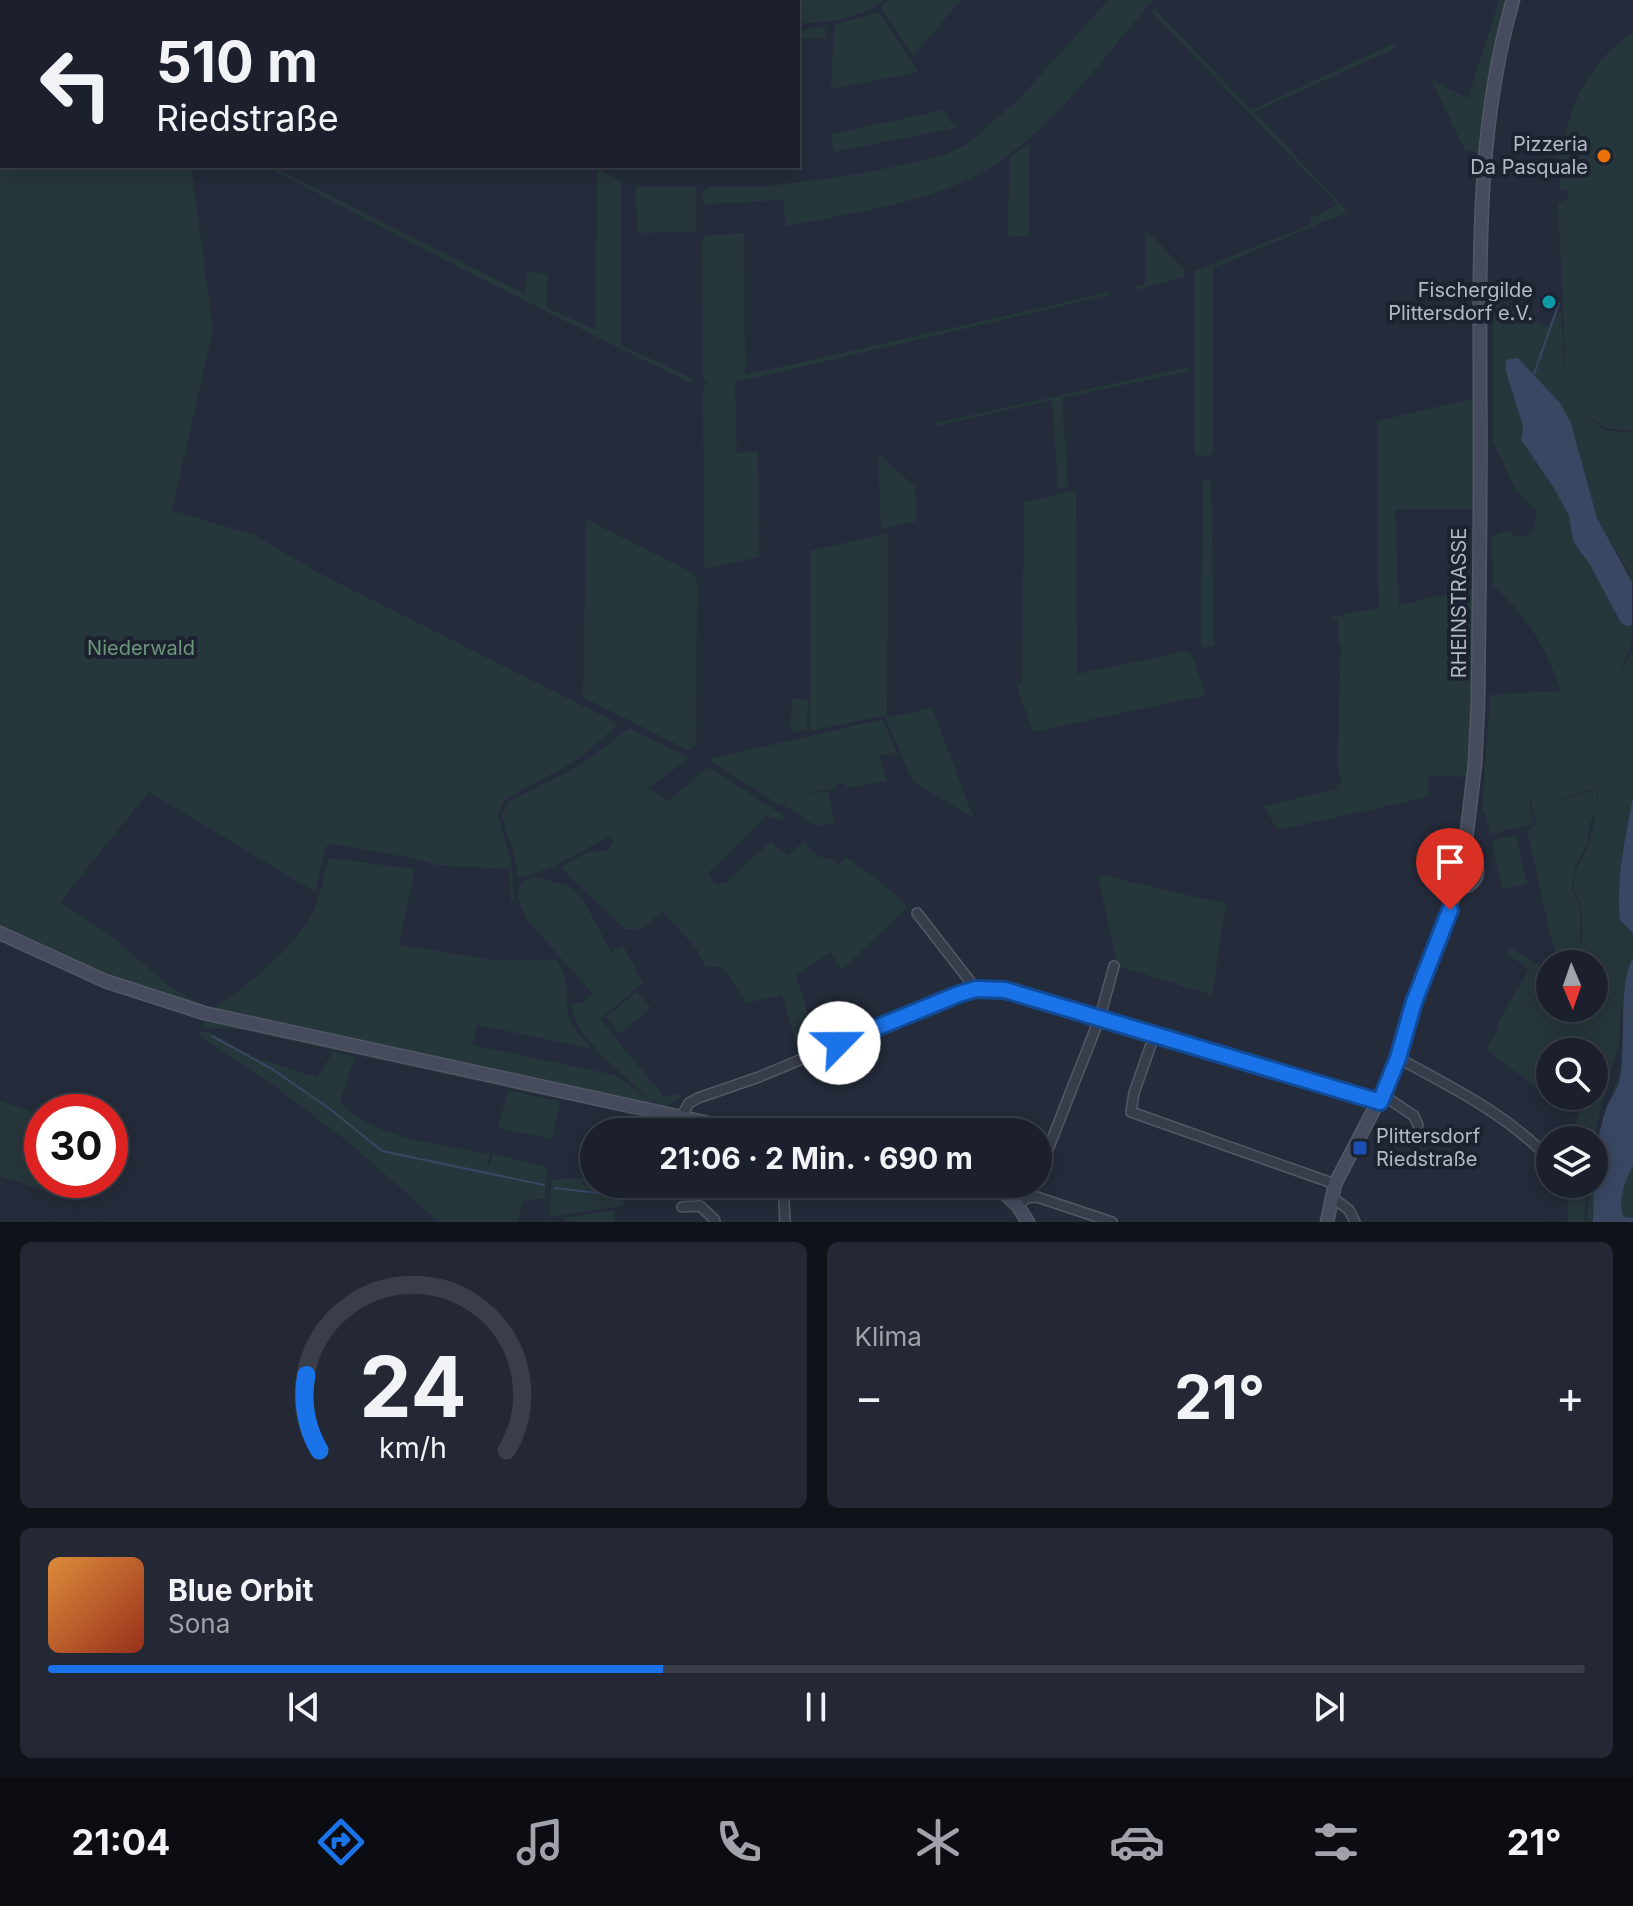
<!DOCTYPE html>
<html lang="de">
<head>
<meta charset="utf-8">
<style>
  :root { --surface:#1b202c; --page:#242834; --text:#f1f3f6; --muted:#a0a3a9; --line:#393e48; --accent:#1a73e8 }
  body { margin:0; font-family:Inter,sans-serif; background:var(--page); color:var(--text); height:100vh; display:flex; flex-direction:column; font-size:30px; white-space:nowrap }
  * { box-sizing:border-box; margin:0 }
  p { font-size:26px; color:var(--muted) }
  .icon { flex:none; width:44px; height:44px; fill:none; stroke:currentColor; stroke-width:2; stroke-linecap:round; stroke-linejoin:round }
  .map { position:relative; height:1222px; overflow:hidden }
  .sheet { display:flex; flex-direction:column; gap:20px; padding:20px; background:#0f1218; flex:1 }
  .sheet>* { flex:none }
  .banner { position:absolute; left:0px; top:0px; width:800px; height:168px; box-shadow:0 4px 20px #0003,0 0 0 2px var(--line); background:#1b202c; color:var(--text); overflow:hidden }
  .needle { width:52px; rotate:178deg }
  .controls { position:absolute; left:1536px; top:950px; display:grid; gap:16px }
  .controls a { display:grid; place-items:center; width:72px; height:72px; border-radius:50%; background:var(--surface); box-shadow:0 4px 20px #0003,0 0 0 2px var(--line); font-size:40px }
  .speed { position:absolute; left:24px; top:1094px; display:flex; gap:16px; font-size:40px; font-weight:700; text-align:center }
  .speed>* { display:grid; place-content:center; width:104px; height:104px; border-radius:50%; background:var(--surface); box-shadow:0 4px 20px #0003,0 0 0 2px var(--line); line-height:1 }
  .speed .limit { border:12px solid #d22; background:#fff; color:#111 }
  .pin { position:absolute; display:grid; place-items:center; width:68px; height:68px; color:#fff; margin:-82px -34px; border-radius:50% 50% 50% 0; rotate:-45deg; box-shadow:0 0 8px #0007 }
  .pin .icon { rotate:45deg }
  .me { position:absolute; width:88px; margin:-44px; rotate:67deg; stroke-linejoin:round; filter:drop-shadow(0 0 6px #0008) }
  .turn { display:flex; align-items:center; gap:28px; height:168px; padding:0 24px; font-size:36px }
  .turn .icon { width:104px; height:104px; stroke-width:2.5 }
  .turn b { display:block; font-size:56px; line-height:68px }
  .big { font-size:60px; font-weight:700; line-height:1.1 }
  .sheet .card { flex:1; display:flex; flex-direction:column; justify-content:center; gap:12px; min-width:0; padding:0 28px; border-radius:12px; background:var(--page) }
  .sheet .dial { align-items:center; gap:0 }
  .dial svg { height:208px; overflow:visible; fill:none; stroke:var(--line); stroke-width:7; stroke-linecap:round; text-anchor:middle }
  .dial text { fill:var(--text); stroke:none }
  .song { display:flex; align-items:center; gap:24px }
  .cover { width:96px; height:96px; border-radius:12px; background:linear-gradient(135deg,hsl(30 70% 55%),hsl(10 70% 35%)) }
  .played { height:8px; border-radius:4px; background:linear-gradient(90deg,var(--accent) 40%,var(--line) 40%) }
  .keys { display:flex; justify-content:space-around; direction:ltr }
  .heat { display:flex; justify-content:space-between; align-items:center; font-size:44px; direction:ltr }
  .sheet .tiles { flex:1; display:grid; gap:20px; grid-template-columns:1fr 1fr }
  .card:last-child { grid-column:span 2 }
  .trip { position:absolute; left:580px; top:1118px; width:472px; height:80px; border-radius:40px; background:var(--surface); box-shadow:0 4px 20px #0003,0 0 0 2px var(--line); font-weight:700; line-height:80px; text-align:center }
  .dock { display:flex; height:128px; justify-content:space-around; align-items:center; background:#0b0d12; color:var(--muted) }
  .dock .icon { width:56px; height:56px }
  .dock .current { color:var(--accent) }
  .dock b { font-size:36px; color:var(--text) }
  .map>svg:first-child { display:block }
  .green { fill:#26373b }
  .water { fill:#394763 }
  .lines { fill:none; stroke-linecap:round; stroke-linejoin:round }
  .stream { stroke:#394763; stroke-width:2 }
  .minor-casing { stroke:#525865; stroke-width:12 }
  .secondary-casing { stroke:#525865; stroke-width:15 }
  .minor { stroke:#373d4b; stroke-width:9 }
  .secondary { stroke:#464c5d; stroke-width:12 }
  .route-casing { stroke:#114b97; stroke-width:20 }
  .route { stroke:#1a73e8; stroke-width:14 }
  .food-dot { fill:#e8710a; stroke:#1c222f; stroke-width:3 }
  .culture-dot { fill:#0f9aa8; stroke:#1c222f; stroke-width:3 }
  .transit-dot { fill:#1a4fb4; stroke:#1c222f; stroke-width:3 }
  .labels { text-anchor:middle; stroke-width:8; stroke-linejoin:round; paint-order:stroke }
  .poi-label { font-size:20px; fill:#b3b8c6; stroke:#1c222f; text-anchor:end }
  .street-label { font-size:20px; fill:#b3b8c6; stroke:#1c222f }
  .park-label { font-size:20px; fill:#6b9679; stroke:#1c222f }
</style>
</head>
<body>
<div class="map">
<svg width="1633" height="1222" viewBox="0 0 1633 1222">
  <rect width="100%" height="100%" fill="#242b3a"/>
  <!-- green -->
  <g class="green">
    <path d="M0,0H206L2,2V166H191L213,330L172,510L256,536L319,573L619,724L577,760L503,801L498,816L511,861L514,901L511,902L509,869L435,865L417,859L332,844L326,846L315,892L149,792L60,902L109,934L170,987L205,1006L131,988L0,928Z"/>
    <path d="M491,0H883C863,20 825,22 798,24V2Z"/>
    <path d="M888,0H961L913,56L881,8Z"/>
    <path d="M1108,0H1153C1105,56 1050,133 986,170C926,204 853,213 786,226L783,200L703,204V191L708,187L770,186L865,173L942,156L966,145L1020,98Z"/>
    <path d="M1499,0H1509L1489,80L1479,153L1465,150L1431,79L1436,83L1468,98Z"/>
    <path d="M1154,8L1251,110L1393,44L1396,48L1254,112L1348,212L1213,268V454L1199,457L1194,453V271L1312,224L1309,219L1338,205L1151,11Z"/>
    <path d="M879,12L918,72L831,89L834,25Z"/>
    <path d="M825,27L826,38L798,39V30Z"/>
    <path d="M1633,32V431L1605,428L1570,402L1605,430L1633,433V587L1628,571L1597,518L1571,423L1560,403L1506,360V372L1523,426L1521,440L1554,488L1569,516L1573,541L1590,565L1621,623H1633L1630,649L1618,678L1633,649V1222H1587L1590,1184H1594V1146L1619,1075L1626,1033L1621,1005L1619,1043L1593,1140H1571L1583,1096H1594V1052H1550V1096H1574L1560,1107L1486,1049L1499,1029L1496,1026L1529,969L1507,954L1511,947L1544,969L1550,968V1008H1594V964H1568L1577,962C1582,954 1583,918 1581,906C1580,900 1575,895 1574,889C1572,874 1582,860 1587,847C1593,832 1597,808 1598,792L1588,790L1536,806L1587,792H1597L1596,810L1590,824L1587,843L1575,868L1572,889L1580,906V955L1575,960L1557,964L1527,831L1536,824L1531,801H1529L1534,824L1490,834L1485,812H1482L1490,695L1561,691C1546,646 1527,617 1493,585L1492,537L1505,531L1520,537L1534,532L1536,510L1516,490L1493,442V302L1547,326L1561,309L1567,399L1558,203L1569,199L1567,190H1560L1557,155L1564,154C1563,120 1582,83 1604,57C1612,48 1624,40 1633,32Z"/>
    <path d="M943,110L955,128L833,152L832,134Z"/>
    <path d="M1030,143L1029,235L1007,237L1010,158Z"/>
    <path d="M265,166H271L525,294L527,271L548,274L546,307L596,330L597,168L621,181V345L694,379L691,383C547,314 406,240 265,166Z"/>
    <path d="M636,186L696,187V232L637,233Z"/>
    <path d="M1145,229L1185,270L1184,277L1137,290L1136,286L1145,284Z"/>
    <path d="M744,233L745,375L1110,292L1109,295L735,382L737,453L758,452L759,557L710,568L704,567L703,388L707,383L703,380L702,240L706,235Z"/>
    <path d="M1189,367V371L1062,398L1068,487L1058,489L1052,400L936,426V423Z"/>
    <path d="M1471,399L1475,402L1474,509L1395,510L1399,605L1475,588V690L1470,777L1428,776L1429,797L1278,830L1263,806L1337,789V784L1342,783L1337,768L1341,642H1338V619L1332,620L1331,617L1378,608L1377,421Z"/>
    <path d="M878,453L915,487L917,521L881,529Z"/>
    <path d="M1203,481H1211L1214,645L1201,648Z"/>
    <path d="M1076,490L1077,674L1187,651L1192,656L1206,695L1033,732L1016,684L1022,683L1024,502Z"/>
    <path d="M586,519L693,573L697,580L696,744L689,750L583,697Z"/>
    <path d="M888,533L887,715L810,731V551Z"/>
    <path d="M793,698L808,700L807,730L794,732L790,728Z"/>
    <path d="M932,708L973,817L913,782L889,727L886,718Z"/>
    <path d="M880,720H883L896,752L880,756L886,781L847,788L845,783L838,784L837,788L793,796L829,791L834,823L815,826L784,805L790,798L781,806L708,759Z"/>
    <path d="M629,728L690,758L648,788L668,801L708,767L786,817L783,820L767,816L708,873L715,884L725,883L771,841L787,856L804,841L819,857L829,858L838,865L847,857L889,889L907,907L842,970L830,952L796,975L818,1046L800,1055L782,995L746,1003L723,967H706L697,949L662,911L641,930L625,929L560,867L588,852L606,851L615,842L608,837L552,867L522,878L518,876L514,854L503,820V812L508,802L582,764Z"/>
    <path d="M1516,835L1527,884L1502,889L1492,841Z"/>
    <path d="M329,858L415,869L399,945L495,960H557C572,985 564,993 569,1017C572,1029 584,1040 592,1049L478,1025L472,1045L615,1075L650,1100C628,1077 572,1038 572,1004L584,1002L593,994L528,921C514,897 512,871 547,880C558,883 568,884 576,892C589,906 601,934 611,952L623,945L643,983L600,1019L664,1097L680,1094L681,1097L666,1108L653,1101L651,1106L219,1012L217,1007L220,1004C248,986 300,942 313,912C320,895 324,875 329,858Z"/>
    <path d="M1102,875L1226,904L1212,995L1118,966L1098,877Z"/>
    <path d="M637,992L651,1008L620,1034L606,1017Z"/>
    <path d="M207,1018L674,1121L671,1123L237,1029L204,1027V1019Z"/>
    <path d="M200,1032H209L251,1056L317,1077L333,1052L355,1057L340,1102C375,1140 441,1144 490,1154L487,1166H490L493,1154L547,1167L545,1198L522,1201L518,1222H439L352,1145L264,1078L198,1036Z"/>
    <path d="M508,1090L557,1101L560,1106L551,1139L498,1128Z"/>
    <path d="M0,1101L42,1115V1180H89L69,1199L0,1176Z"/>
    <path d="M594,1177V1184H637L621,1206L550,1217L551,1180Z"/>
    <path d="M1569,1184H1587L1584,1222H1567Z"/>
    <path d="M614,1210L615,1222H567L564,1218Z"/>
  </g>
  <!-- water -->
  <g class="water">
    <path d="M1518,358L1560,403L1571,423L1597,518L1632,582V625L1627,626L1621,623L1590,565L1573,541L1569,516L1554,488L1521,440L1523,426L1506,372V360Z"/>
    <path d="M1633,798V933L1620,920C1616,878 1625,839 1633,798Z"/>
    <path d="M1633,958V1165C1626,1180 1616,1201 1624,1217L1633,1218V1222H1593C1594,1185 1594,1142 1607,1106C1611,1097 1618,1089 1620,1079C1626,1045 1618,983 1633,958Z"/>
  </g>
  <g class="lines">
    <!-- stream -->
    <g class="stream">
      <path d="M1534,374L1559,303"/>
      <path d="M212,1036L272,1069L330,1109L382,1151L544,1185"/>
      <path d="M555,1188L625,1196"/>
    </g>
    <!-- minor casing -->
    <g class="minor-casing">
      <g id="minor">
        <path d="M917,913L976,989"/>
        <path d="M1154,1036L1134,1093L1131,1112L1335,1184"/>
        <path d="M1398,1058C1451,1087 1509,1115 1550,1160"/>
        <path d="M1383,1095L1414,1116L1418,1125"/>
        <path d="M681,1117L689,1103L698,1098L759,1077L946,999L976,989L1015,993L1380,1102"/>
        <path d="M1038,1175L1100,1017L1114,966"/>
        <path d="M783,1184L785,1222"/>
        <path d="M1030,1197L1034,1184"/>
        <path d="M1332,1197L1349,1210L1355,1222"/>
        <path d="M1017,1205L1027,1198L1037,1197L1112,1222"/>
        <path d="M682,1207L700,1206L714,1219L715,1222"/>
      </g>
    </g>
    <!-- secondary casing -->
    <g class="secondary-casing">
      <g id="secondary">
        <circle cx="1461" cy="871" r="16"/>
        <path d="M1464,856L1475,764L1478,702C1479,599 1481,496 1480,392C1480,260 1476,128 1513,0"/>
        <path d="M0,933L105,981L204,1013L750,1132"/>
        <path d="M994,1184L1017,1205L1028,1222"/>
        <path d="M1327,1222L1335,1184L1390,1079L1414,1002L1457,887"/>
      </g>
    </g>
    <!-- minor -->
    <use href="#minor" class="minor"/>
    <!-- secondary -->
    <use href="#secondary" class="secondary"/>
  </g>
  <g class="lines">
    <!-- route casing -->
    <g class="route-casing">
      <path id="route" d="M839,1043L959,994L976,989L1005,990L1380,1102L1398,1058L1414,1002L1450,910"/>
    </g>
    <!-- route -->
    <use href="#route" class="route"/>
  </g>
  <!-- markers -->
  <circle class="food-dot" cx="1604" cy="156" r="8"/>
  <circle class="culture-dot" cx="1549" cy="302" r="8"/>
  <rect class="transit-dot" x="1352" y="1140" width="16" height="16" rx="4"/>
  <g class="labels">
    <!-- poi labels -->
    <g class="poi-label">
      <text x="1588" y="151">Pizzeria<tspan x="1588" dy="23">Da Pasquale</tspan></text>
      <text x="1533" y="297">Fischergilde<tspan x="1533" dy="23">Plittersdorf e.V.</tspan></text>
      <text x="1376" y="1143" text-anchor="start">Plittersdorf<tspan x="1376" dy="23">Riedstraße</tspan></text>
    </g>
    <!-- street labels -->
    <g class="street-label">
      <text transform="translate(1459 603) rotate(-90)" y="7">RHEINSTRASSE</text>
    </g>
    <!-- park labels -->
    <g class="park-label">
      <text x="141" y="655">Niederwald</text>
    </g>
  </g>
</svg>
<div class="controls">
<a><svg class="needle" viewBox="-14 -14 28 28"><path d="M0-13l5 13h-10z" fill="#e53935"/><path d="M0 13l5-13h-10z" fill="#a0a3a9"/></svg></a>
<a><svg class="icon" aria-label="search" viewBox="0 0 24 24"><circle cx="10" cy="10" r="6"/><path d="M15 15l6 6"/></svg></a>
<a><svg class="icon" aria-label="layers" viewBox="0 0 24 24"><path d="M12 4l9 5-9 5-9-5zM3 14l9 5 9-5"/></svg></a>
</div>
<div class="speed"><div class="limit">30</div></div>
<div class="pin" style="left:1450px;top:910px;background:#d93025"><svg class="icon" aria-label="arrive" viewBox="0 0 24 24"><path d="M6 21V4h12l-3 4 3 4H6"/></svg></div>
<svg class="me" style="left:839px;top:1043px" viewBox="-20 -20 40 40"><circle r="19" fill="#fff"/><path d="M0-13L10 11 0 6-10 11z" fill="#1a73e8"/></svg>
<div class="trip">21:06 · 2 Min. · 690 m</div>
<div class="banner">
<div class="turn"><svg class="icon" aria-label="left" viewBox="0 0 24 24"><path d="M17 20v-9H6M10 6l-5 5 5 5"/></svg><div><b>510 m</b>Riedstraße</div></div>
</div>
</div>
<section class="sheet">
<div class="tiles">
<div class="card dial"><svg viewBox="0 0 100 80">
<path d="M14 69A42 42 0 1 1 86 69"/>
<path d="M14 69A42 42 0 0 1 9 40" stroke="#1a73e8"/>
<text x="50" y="56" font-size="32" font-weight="700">24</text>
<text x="50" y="72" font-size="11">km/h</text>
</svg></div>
<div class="card"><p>Klima</p>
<div class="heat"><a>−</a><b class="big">21°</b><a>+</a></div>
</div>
<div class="card">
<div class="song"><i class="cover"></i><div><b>Blue Orbit</b><p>Sona</p></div></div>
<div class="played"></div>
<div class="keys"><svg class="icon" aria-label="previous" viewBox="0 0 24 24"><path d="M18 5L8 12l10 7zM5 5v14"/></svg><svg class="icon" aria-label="pause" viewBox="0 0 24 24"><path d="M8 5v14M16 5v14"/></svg><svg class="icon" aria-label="next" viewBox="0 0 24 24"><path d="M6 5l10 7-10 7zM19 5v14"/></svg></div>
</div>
</div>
</section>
<nav class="dock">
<b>21:04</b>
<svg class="icon current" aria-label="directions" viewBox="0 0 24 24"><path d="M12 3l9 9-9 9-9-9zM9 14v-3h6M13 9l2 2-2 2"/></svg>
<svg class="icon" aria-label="music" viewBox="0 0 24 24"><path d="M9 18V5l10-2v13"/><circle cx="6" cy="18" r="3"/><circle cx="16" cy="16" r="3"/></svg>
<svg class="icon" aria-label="phone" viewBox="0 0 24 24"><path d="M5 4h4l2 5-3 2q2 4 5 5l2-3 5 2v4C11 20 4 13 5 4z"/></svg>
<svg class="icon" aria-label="climate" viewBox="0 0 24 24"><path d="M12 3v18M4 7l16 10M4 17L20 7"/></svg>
<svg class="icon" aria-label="car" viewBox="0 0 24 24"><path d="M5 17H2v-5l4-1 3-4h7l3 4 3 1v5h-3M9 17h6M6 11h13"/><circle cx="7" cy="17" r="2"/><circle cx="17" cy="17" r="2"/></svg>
<svg class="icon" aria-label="filters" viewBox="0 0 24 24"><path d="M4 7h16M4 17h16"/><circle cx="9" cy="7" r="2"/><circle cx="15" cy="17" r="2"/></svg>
<b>21°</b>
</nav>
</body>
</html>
